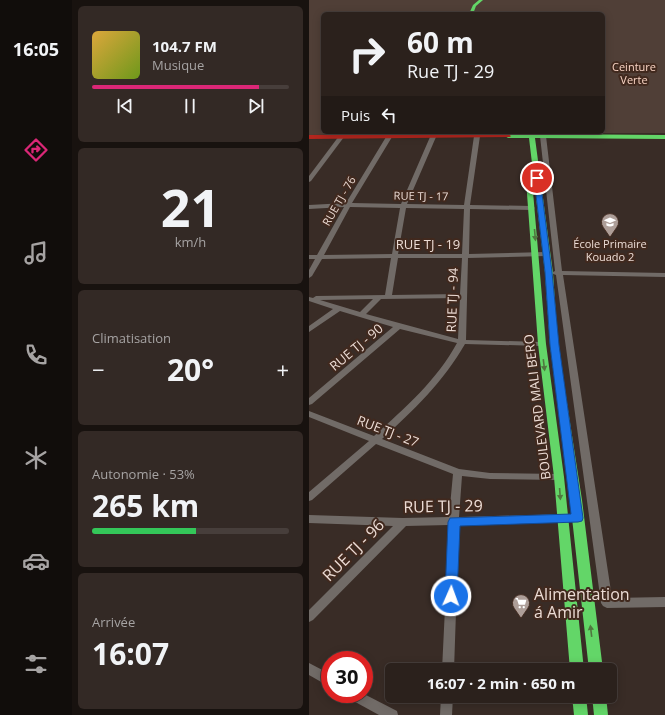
<!DOCTYPE html>
<html lang="fr">
<head>
<meta charset="utf-8">
<style>
  :root { --surface:#2b211c; --page:#332925; --text:#f1f3f6; --muted:#a6a3a3; --line:#473e3b; --accent:#db2777 }
  body { margin:0; font-family:"Open Sans",sans-serif; background:var(--page); color:var(--text); height:100vh; display:flex; flex-direction:column; font-size:15px; white-space:nowrap }
  * { box-sizing:border-box; margin:0 }
  p { font-size:13px; color:var(--muted) }
  .icon { flex:none; width:22px; height:22px; fill:none; stroke:currentColor; stroke-width:2; stroke-linecap:round; stroke-linejoin:round }
  .map { position:relative; flex:1; overflow:hidden }
  .drawer { display:flex; flex-direction:column; gap:6px; padding:6px; background:#18120f; width:237px }
  .drawer>* { flex:none }
  .guide { position:absolute; left:12px; top:12px; width:284px; height:122px; border-radius:6px; box-shadow:0 2px 10px #0003,0 0 0 1px var(--line); background:#2b211c; color:var(--text); overflow:hidden }
  .speed { position:absolute; left:12px; top:651px; display:flex; gap:8px; font-size:20px; font-weight:700; text-align:center }
  .speed>* { display:grid; place-content:center; width:52px; height:52px; border-radius:50%; background:var(--surface); box-shadow:0 2px 10px #0003,0 0 0 1px var(--line); line-height:1 }
  .speed .limit { border:6px solid #d22; background:#fff; color:#111 }
  .pin { position:absolute; display:grid; place-items:center; width:34px; height:34px; color:#fff; margin:-17px; border:2px solid #fff; border-radius:50%; box-shadow:0 1px 4px #0007 }
  .me { position:absolute; width:44px; margin:-22px; rotate:2deg; stroke-linejoin:round; filter:drop-shadow(0 0 3px #0008) }
  .turn { display:flex; align-items:center; gap:14px; height:84px; padding:0 20px; font-size:18px }
  .turn .icon { width:52px; height:52px; stroke-width:2.5 }
  .turn b { display:block; font-size:28px; line-height:34px }
  .then { display:flex; align-items:center; height:38px; padding:0 20px; background:#0003; gap:8px; font-size:15px }
  .big { font-size:30px; font-weight:700; line-height:1.1 }
  .drawer .card { flex:1; display:flex; flex-direction:column; justify-content:center; gap:6px; min-width:0; padding:0 14px; border-radius:6px; background:var(--page) }
  .drawer .dial { align-items:center; gap:0 }
  .dial b { font-size:52px; line-height:1 }
  .song { display:flex; align-items:center; gap:12px }
  .cover { width:48px; height:48px; border-radius:6px; background:linear-gradient(135deg,hsl(40 70% 55%),hsl(80 70% 35%)) }
  .played { height:4px; border-radius:2px; background:linear-gradient(90deg,var(--accent) 85%,var(--line) 85%) }
  .keys { display:flex; justify-content:space-around; direction:ltr }
  .heat { display:flex; justify-content:space-between; align-items:center; font-size:22px; direction:ltr }
  .charge { height:6px; border-radius:3px; background:linear-gradient(90deg,#34c759 53%,var(--line) 0) }
  .trip { position:absolute; left:76px; top:663px; width:232px; height:40px; border-radius:6px; background:var(--surface); box-shadow:0 2px 10px #0003,0 0 0 1px var(--line); font-weight:700; line-height:40px; text-align:center }
  main { display:flex; flex:1; min-height:0 }
  .tabs { display:flex; flex-direction:column; width:72px; justify-content:space-around; align-items:center; background:#110d0b; color:var(--muted) }
  .tabs .icon { width:28px; height:28px }
  .tabs .on { color:var(--accent) }
  .tabs b { font-size:18px; color:var(--text) }
  .map>svg:first-child { display:block }
  .green { fill:#503f37; fill-rule:evenodd }
  .lines { fill:none; stroke-linecap:round; stroke-linejoin:round }
  .street { fill:#716b67; fill-rule:evenodd }
  .fast { fill:#63d668; fill-rule:evenodd }
  .jam { fill:#b3261e; fill-rule:evenodd }
  .oneway { fill:#50773f }
  .route { fill:#1a73e8; stroke:#114b97 }
  .labels { text-anchor:middle; stroke-width:4; stroke-linejoin:round; paint-order:stroke }
  .far-park-label { font-size:11px; fill:#f8d3c3; stroke:#41291e }
  .far-street-label { font-size:11px; fill:#ecdcd5; stroke:#41291e }
  .far-poi-label { font-size:11px; fill:#ecdcd5; stroke:#41291e }
  .street-label { font-size:13px; fill:#ecdcd5; stroke:#41291e }
  .near-street-label { font-size:16px; fill:#ecdcd5; stroke:#41291e }
  .near-poi-label { font-size:16px; fill:#ecdcd5; stroke:#41291e; text-anchor:start }
</style>
</head>
<body>
<main>
<nav class="tabs">
<b>16:05</b>
<svg class="icon on" aria-label="directions" viewBox="0 0 24 24"><path d="M12 3l9 9-9 9-9-9zM9 14v-3h6M13 9l2 2-2 2"/></svg>
<svg class="icon" aria-label="music" viewBox="0 0 24 24"><path d="M9 18V5l10-2v13"/><circle cx="6" cy="18" r="3"/><circle cx="16" cy="16" r="3"/></svg>
<svg class="icon" aria-label="phone" viewBox="0 0 24 24"><path d="M5 4h4l2 5-3 2q2 4 5 5l2-3 5 2v4C11 20 4 13 5 4z"/></svg>
<svg class="icon" aria-label="climate" viewBox="0 0 24 24"><path d="M12 3v18M4 7l16 10M4 17L20 7"/></svg>
<svg class="icon" aria-label="car" viewBox="0 0 24 24"><path d="M5 17H2v-5l4-1 3-4h7l3 4 3 1v5h-3M9 17h6M6 11h13"/><circle cx="7" cy="17" r="2"/><circle cx="17" cy="17" r="2"/></svg>
<svg class="icon" aria-label="filters" viewBox="0 0 24 24"><path d="M4 7h16M4 17h16"/><circle cx="9" cy="7" r="2"/><circle cx="15" cy="17" r="2"/></svg>
</nav>
<section class="drawer">
<div class="card">
<div class="song"><i class="cover"></i><div><b>104.7 FM</b><p>Musique</p></div></div>
<div class="played"></div>
<div class="keys"><svg class="icon" aria-label="previous" viewBox="0 0 24 24"><path d="M18 5L8 12l10 7zM5 5v14"/></svg><svg class="icon" aria-label="pause" viewBox="0 0 24 24"><path d="M8 5v14M16 5v14"/></svg><svg class="icon" aria-label="next" viewBox="0 0 24 24"><path d="M6 5l10 7-10 7zM19 5v14"/></svg></div>
</div>
<div class="card dial"><b>21</b><p>km/h</p></div>
<div class="card"><p>Climatisation</p>
<div class="heat"><a>−</a><b class="big">20°</b><a>+</a></div>
</div>
<div class="card"><p>Autonomie · 53%</p><b class="big">265 km</b><div class="charge"></div></div>
<div class="card"><p>Arrivée</p><b class="big">16:07</b></div>
</section>
<div class="map">
<svg width="356" height="715" viewBox="0 0 356 715">
  <rect width="100%" height="100%" fill="#392c26"/>
  <!-- green -->
  <path class="green" d="M0,0H356V133H212L0,135ZM14,14H294V132H14Z"/>
  <g class="lines">
    <!-- street -->
    <g class="street">
      <path d="M168,134L171,136L161,205L223,206L226,208L223,210L161,209L160,254L237,252L240,254L237,256L159,258L157,340L233,342L237,344L233,346L156,344C135,381 104,411 73,439L150,469L181,473L250,474L253,475L255,477L253,479L250,480L181,479L153,476L150,517L257,514L261,515L262,518L261,521L257,522L150,524L145,670H133L140,525L97,526L4,620L0,622V610L84,526L0,523V515L94,518L140,517L144,474L67,444L3,500L0,501V492L60,441L0,417V411L65,436C96,408 128,380 148,343L91,329L3,404L0,405V398L84,327L31,311L0,332V326L24,309L0,301V297L4,298L7,296L76,295L82,258L13,259L3,276L0,278V270L6,259H0V255H8L35,207L0,209V205L37,203L77,137L80,135L83,137L43,203L92,204L121,137L124,135L127,137L98,204L155,205L165,136ZM41,207L91,208L83,254L15,255ZM97,208L155,209L153,254H89ZM89,258H153L151,294L83,295ZM151,298L149,339L57,314L72,299ZM64,299L51,312L11,300Z"/>
      <path d="M234,134L237,136L253,271L356,273V277L254,275L303,598L356,597V607L298,608L294,606L292,603L247,275L242,273L246,271L231,136Z"/>
      <path d="M30,136L35,137L2,181L0,182V176Z"/>
      <path d="M0,663L21,674V687L0,675Z"/>
      <path d="M37,694H55L88,711L89,715H70L39,698Z"/>
      <path d="M132,696H144L143,715H131Z"/>
    </g>
    <!-- fast -->
    <g class="fast">
      <path d="M170,0H174L167,6L164,14H160L164,5Z"/>
      <path d="M219,132H225V134L356,135V139L226,138L244,273L249,345L273,500L294,670H280L261,500L241,345L236,273L220,138H199L196,136L199,134H220Z"/>
      <path d="M220,178L223,180L237,344L255,477L275,670H261L245,477L229,344L217,180Z"/>
      <path d="M263,696H277L279,715H265Z"/>
      <path d="M283,696H297L299,715H285Z"/>
    </g>
    <!-- jam -->
    <path class="jam" d="M199,134L202,136L201,137L0,139V135Z"/>
  </g>
  <!-- one-way arrows -->
  <defs><path id="oneway-solid" d="M-6-.8H1V-3.2L6.5 0L1 3.2V.8H-6Z"/></defs>
  <g class="oneway">
    <use href="#oneway-solid" transform="translate(226 235) rotate(85)"/>
    <use href="#oneway-solid" transform="translate(235 365) rotate(83)"/>
    <use href="#oneway-solid" transform="translate(251 494) rotate(86)"/>
    <use href="#oneway-solid" transform="translate(282 631) rotate(-97)"/>
  </g>
  <!-- route -->
  <path class="route" d="M228,176L231,178L243,272L250,345L274,518L273,521L269,522L151,526L148,596L147,599L142,601L138,599L136,596L139,522L141,518L262,514L241,345L236,272L225,178Z"/>
  <!-- icons -->
  <defs>
    <g id="school-pin" transform="scale(0.9)"><path d="M0 17L-7.5 6A9.5 9.5 0 1 1 7.5 6Z" fill="#ad9e98" stroke="#41291e"/><path d="M0-5L7-2L0 1L-7-2ZM-4 1L0 2.5L4 1V4Q0 6-4 4Z" fill="#fff"/></g>
    <g id="supermarket-pin" transform="scale(0.9)"><path d="M0 17L-7.5 6A9.5 9.5 0 1 1 7.5 6Z" fill="#ad9e98" stroke="#41291e"/><path d="M-6-5.5h2.5l.6 2H6L4.5 2H-2.5L-4.4-4H-6ZM-1.5 3.2a1.3 1.3 0 1 0 .1 0ZM3 3.2a1.3 1.3 0 1 0 .1 0Z" fill="#fff"/></g>
  </defs>
  <g fill-rule="evenodd">
    <use href="#school-pin" x="301" y="222"/>
    <use href="#supermarket-pin" x="212" y="603"/>
  </g>
  <g class="labels">
    <!-- far-park labels -->
    <g class="far-park-label">
      <text x="325" y="71">Ceinture<tspan x="325" dy="13">Verte</tspan></text>
    </g>
    <!-- far-street labels -->
    <g class="far-street-label">
      <text transform="translate(112 196) rotate(1)" y="4">RUE TJ - 17</text>
      <text transform="translate(30 201) rotate(-60)" y="4">RUE TJ - 76</text>
    </g>
    <!-- far-poi labels -->
    <g class="far-poi-label">
      <text x="301" y="248">École Primaire<tspan x="301" dy="13">Kouado 2</tspan></text>
    </g>
    <!-- street labels -->
    <g class="street-label">
      <text x="119" y="249">RUE TJ - 19</text>
      <text transform="translate(143 300) rotate(-88)" y="5">RUE TJ - 94</text>
      <text transform="translate(47 347) rotate(-40)" y="5">RUE TJ - 90</text>
      <text transform="translate(228 407) rotate(-97)" y="5">BOULEVARD MALI BERO</text>
      <text transform="translate(79 431) rotate(21)" y="5">RUE TJ - 27</text>
    </g>
    <!-- near-street labels -->
    <g class="near-street-label">
      <text transform="translate(134 506) rotate(-1)" y="6">RUE TJ - 29</text>
      <text transform="translate(44 550) rotate(-45)" y="6">RUE TJ - 96</text>
    </g>
    <!-- near-poi labels -->
    <g class="near-poi-label">
      <text x="225" y="600">Alimentation<tspan x="225" dy="18">á Amir</tspan></text>
    </g>
  </g>
</svg>
<div class="speed"><div class="limit">30</div></div>
<div class="pin" style="left:228px;top:178px;background:#d93025"><svg class="icon" aria-label="arrive" viewBox="0 0 24 24"><path d="M6 21V4h12l-3 4 3 4H6"/></svg></div>
<svg class="me" style="left:142px;top:596px" viewBox="-20 -20 40 40"><circle r="17" fill="#1a73e8" stroke="#fff" stroke-width="3"/><path d="M0-11L8 9 0 5-8 9z" fill="#fff"/></svg>
<div class="trip">16:07 · 2 min · 650 m</div>
<div class="guide">
<div class="turn"><svg class="icon" aria-label="right" viewBox="0 0 24 24"><path d="M7 20v-9h11M14 6l5 5-5 5"/></svg><div><b>60 m</b>Rue TJ - 29</div></div>
<div class="then">Puis<svg class="icon" aria-label="left" viewBox="0 0 24 24"><path d="M17 20v-9H6M10 6l-5 5 5 5"/></svg></div>
</div>
</div>
</main>
</body>
</html>
